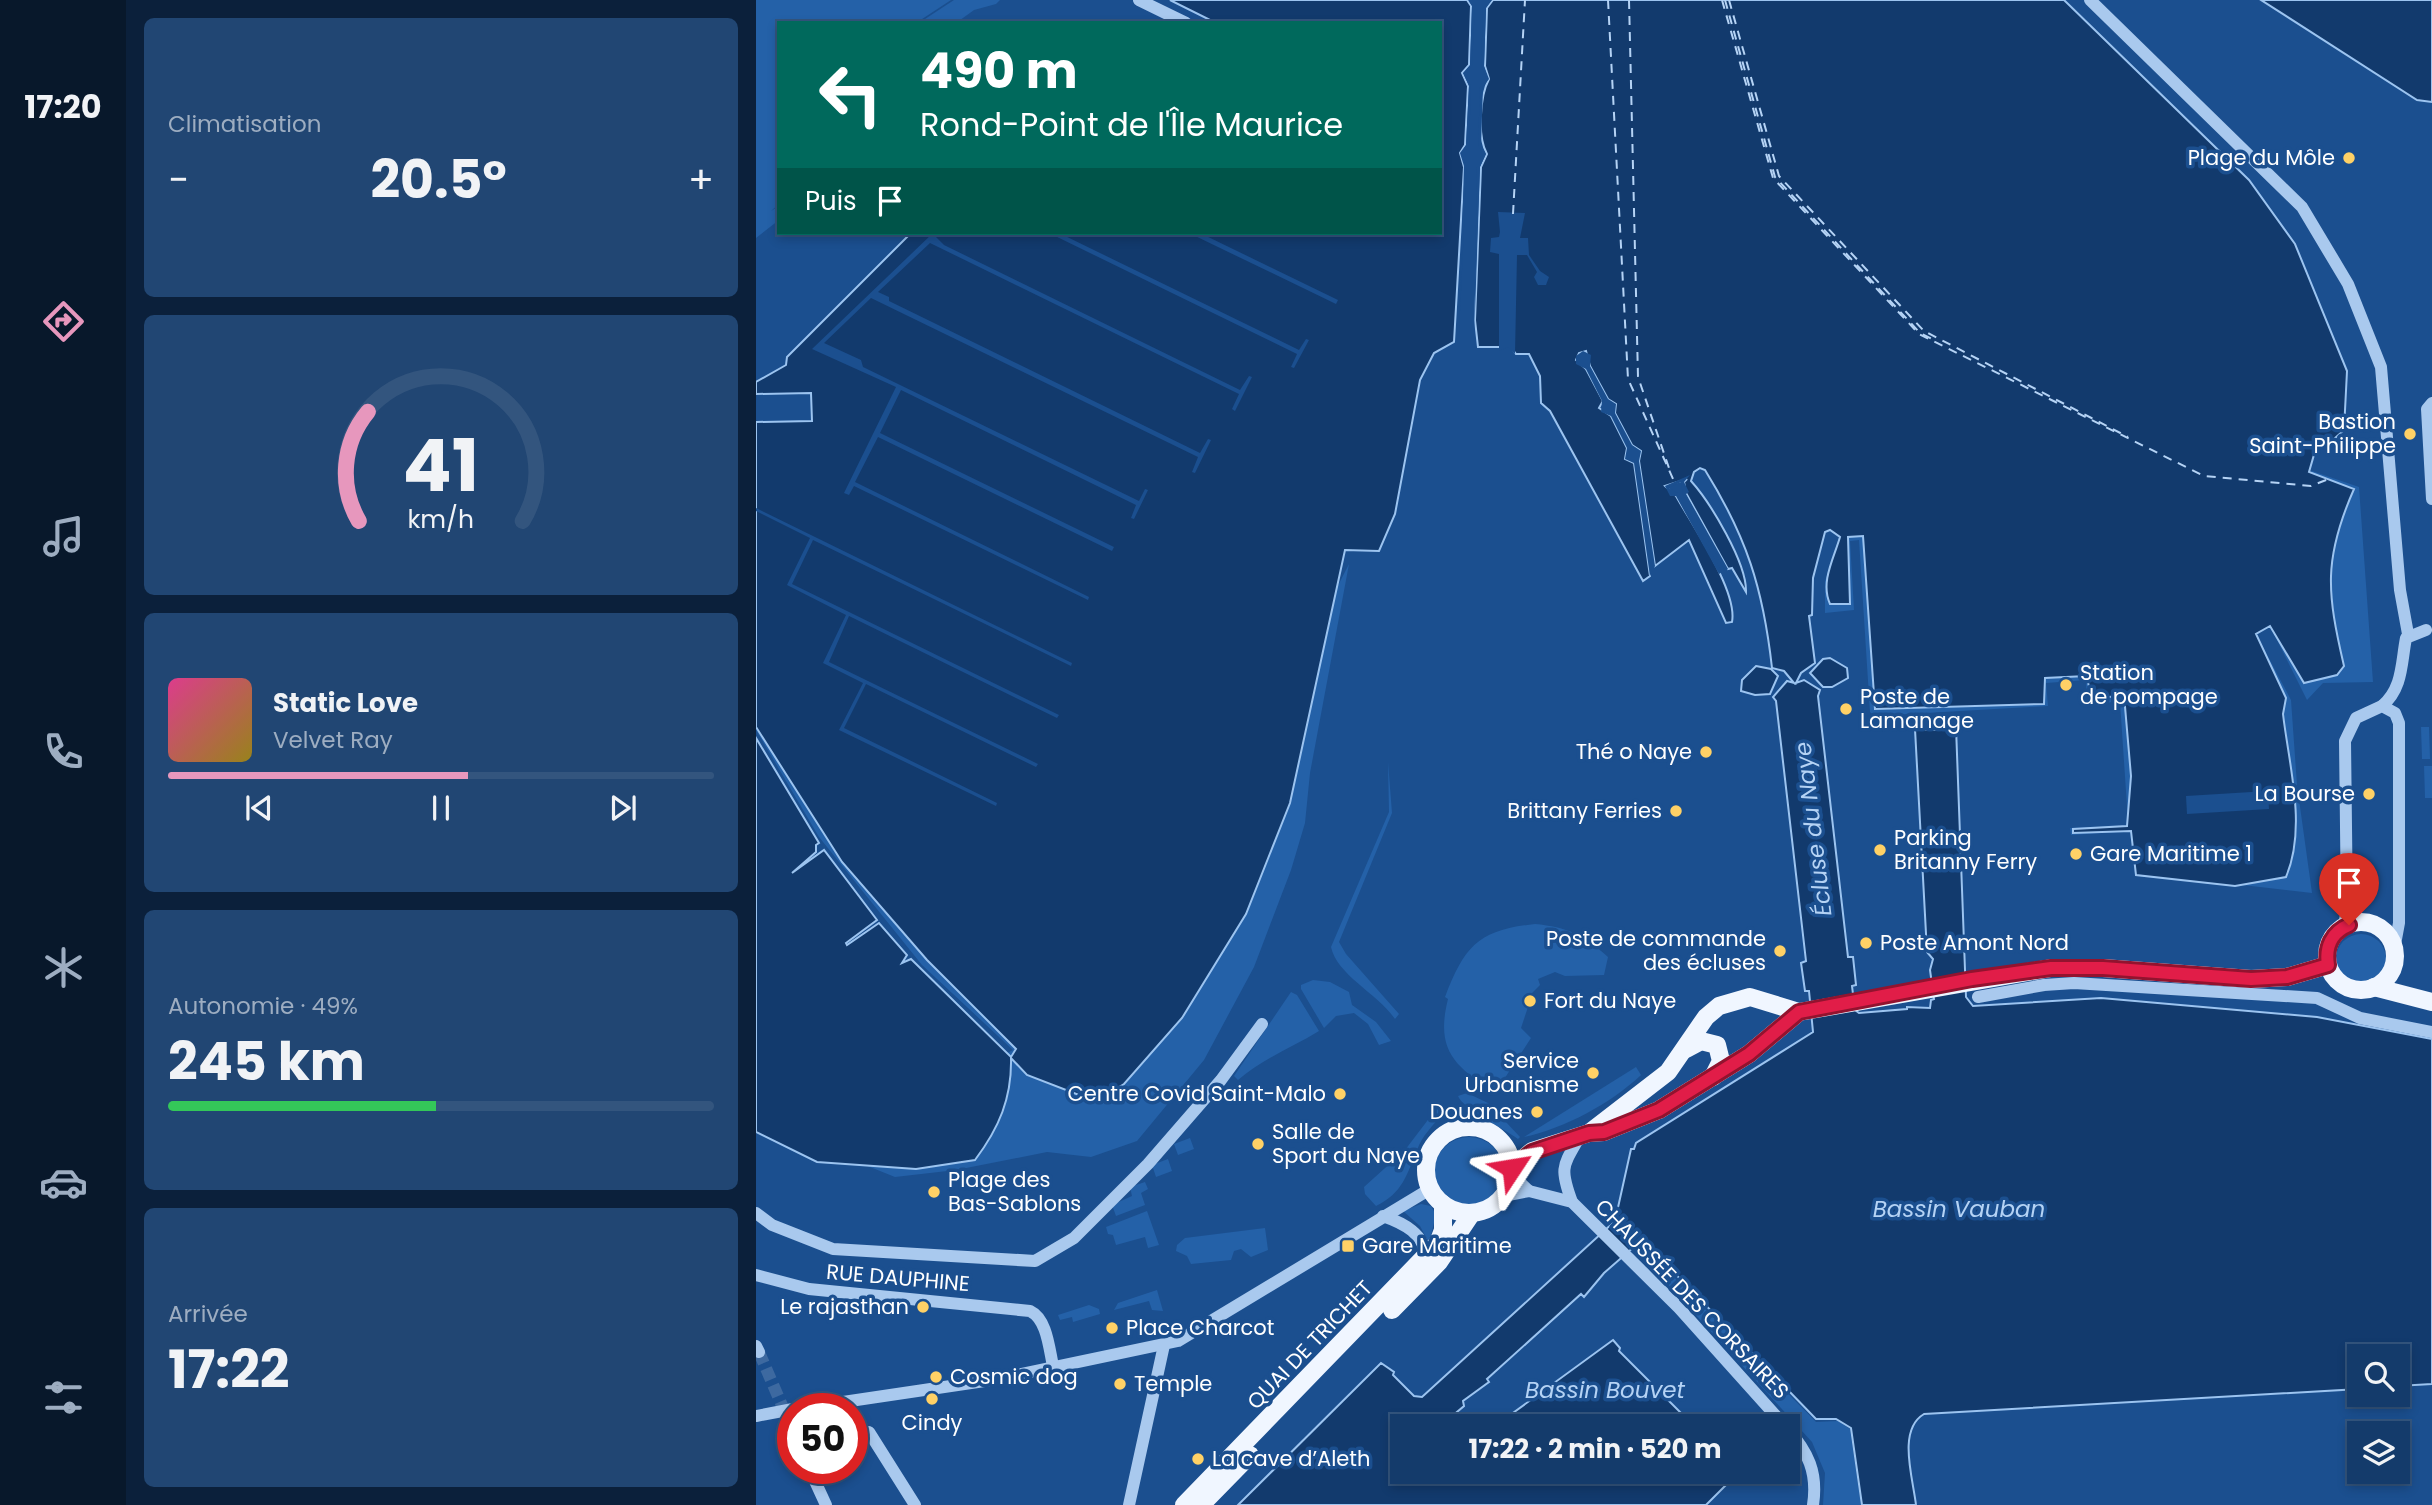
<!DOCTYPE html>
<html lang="fr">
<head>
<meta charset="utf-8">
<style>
  :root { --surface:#143b6b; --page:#214673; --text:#f1f3f6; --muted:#9dadc1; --line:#33557e; --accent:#e797bd }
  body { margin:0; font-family:Poppins,sans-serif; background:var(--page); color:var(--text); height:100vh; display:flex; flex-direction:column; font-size:26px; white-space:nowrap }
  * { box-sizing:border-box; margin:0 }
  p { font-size:23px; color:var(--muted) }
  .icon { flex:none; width:38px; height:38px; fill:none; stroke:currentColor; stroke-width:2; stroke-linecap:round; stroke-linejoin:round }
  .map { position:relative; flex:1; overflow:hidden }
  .panel { display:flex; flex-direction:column; gap:18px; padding:18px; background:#0b203b; width:630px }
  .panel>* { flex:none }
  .top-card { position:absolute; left:21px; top:21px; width:665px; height:214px; border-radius:0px; box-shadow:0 4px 10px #0003,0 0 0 2px var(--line); background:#00695c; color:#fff; overflow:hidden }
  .controls { position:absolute; left:1591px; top:1344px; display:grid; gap:14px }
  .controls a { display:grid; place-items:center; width:63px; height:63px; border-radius:0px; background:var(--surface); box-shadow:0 4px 10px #0003,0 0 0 2px var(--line); font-size:35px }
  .speed { position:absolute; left:21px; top:1393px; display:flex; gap:14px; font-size:35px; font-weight:700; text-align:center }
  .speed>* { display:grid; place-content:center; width:91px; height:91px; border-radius:50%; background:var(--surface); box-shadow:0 4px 10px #0003,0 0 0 2px var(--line); line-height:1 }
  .speed .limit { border:10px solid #d22; background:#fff; color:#111 }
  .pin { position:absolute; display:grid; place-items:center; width:60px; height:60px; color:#fff; margin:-72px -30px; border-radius:50% 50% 50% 0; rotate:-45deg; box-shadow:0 0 7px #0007 }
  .pin .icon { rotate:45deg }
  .me { position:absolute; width:77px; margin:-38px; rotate:57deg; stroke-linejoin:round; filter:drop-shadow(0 0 5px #0008) }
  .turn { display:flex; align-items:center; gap:24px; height:147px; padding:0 28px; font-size:32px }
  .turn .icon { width:91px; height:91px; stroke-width:2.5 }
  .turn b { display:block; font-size:49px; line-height:60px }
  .then { display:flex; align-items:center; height:66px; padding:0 28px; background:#0003; gap:14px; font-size:26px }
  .big { font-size:52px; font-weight:700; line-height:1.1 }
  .panel .tile { flex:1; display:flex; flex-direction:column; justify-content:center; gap:10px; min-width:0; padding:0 24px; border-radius:10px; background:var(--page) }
  .panel .dial { align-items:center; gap:0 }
  .dial svg { height:182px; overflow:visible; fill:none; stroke:var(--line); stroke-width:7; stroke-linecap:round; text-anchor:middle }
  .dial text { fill:var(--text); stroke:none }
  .song { display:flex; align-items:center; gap:21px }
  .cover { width:84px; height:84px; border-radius:10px; background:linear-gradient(135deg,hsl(330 70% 55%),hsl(50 70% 35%)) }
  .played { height:7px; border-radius:4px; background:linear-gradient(90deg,var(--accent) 55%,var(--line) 55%) }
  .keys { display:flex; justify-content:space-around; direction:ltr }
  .heat { display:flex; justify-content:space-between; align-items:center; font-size:38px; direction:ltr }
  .charge { height:10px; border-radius:5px; background:linear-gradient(90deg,#34c759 49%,var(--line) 0) }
  .trip { position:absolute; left:634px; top:1414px; width:410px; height:70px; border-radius:0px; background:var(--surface); box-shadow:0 4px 10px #0003,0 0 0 2px var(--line); font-weight:700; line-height:70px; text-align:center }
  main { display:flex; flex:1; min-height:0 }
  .tab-bar { display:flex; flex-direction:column; width:126px; justify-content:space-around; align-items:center; background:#08182b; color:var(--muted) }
  .tab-bar .icon { width:49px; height:49px }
  .tab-bar .active { color:var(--accent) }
  .tab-bar b { font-size:32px; color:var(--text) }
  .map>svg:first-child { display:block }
  .green { fill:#2461a8 }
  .water { fill:#123a6d; stroke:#9cc4f0; stroke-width:2 }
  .pier { fill:#1b4f8f }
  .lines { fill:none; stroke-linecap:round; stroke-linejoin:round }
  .ferry { stroke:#b5d3f5; stroke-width:2; stroke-dasharray:9 7; stroke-linecap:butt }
  .minor-tunnel { stroke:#3d69a0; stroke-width:12; stroke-dasharray:12 6; stroke-linecap:butt }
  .minor { stroke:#a9c9ee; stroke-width:12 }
  .major { stroke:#f0f6ff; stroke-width:18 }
  .route-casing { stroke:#92132f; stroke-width:18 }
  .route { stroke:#e11d48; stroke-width:12 }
  .poi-dot { fill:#ffd166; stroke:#1b4f8f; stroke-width:2.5 }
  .labels { text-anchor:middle; stroke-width:7; stroke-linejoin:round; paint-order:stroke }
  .poi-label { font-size:21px; fill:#fff; stroke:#1b4f8f; text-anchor:start }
  .street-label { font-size:21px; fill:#fff; stroke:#1b4f8f }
  .water-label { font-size:23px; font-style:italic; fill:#b5d3f5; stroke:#1b4f8f }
</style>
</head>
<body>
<main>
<nav class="tab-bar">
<b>17:20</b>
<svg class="icon active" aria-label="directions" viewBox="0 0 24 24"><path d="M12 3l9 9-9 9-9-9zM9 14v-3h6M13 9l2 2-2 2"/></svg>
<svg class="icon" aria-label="music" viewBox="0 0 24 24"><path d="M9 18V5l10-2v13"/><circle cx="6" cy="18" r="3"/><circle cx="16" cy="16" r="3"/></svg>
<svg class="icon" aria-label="phone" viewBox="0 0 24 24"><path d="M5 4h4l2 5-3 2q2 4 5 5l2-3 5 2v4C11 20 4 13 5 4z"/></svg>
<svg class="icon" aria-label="climate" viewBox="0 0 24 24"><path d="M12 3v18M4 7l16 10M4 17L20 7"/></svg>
<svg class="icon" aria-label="car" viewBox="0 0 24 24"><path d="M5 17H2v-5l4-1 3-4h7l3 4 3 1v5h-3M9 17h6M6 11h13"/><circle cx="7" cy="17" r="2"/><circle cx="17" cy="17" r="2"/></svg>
<svg class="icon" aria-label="filters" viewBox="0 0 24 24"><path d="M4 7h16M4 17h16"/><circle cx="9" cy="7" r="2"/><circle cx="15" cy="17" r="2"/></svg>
</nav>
<section class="panel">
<div class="tile"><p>Climatisation</p>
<div class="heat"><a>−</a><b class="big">20.5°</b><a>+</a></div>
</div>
<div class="tile dial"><svg viewBox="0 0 100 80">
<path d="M14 69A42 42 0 1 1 86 69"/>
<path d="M14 69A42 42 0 0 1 18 21" stroke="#e797bd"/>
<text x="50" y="56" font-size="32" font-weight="700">41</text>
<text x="50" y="72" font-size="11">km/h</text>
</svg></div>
<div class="tile">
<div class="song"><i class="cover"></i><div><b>Static Love</b><p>Velvet Ray</p></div></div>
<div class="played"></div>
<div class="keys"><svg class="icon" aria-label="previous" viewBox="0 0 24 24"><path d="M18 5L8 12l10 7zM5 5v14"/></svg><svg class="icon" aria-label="pause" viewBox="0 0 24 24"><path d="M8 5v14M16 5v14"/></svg><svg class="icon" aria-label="next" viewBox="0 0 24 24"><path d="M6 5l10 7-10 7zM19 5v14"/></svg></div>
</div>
<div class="tile"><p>Autonomie · 49%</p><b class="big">245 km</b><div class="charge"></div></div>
<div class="tile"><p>Arrivée</p><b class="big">17:22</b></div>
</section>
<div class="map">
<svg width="1676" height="1505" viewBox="0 0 1676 1505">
  <rect width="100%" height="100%" fill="#1b4f8f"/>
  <!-- green -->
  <g class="green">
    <path d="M0,0H195L160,23H23V204L15,211L23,206V220L0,238Z"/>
    <path d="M198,0H244L240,4L218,10L200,23H163Z"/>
    <path d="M1556,471L1603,487L1617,682L1567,683L1551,700L1514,626L1500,634L1535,700L1541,785L1556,893L1383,873L1377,831L1315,835L1314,828L1371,826L1372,821L1364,702L1331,703L1330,680L1290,683L1292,706L1118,716L1114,712L1103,540L1094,541L1098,610L1069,613V581L1084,538L1083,522L1494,628L1545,491Z"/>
    <path d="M593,564L554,773L549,823L535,870L498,967L448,1060L381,1141L335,1157L291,1152L200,1170L139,1177L69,1149L257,1050L166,965L63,837L0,730V656L568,613Z"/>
    <path d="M1665,727H1673L1674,759H1666Z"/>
    <path d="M632,762L636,813L583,942L590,954L643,1014L639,1019C621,993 581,975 575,947L633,812Z"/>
    <path d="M1668,766H1676V798H1669Z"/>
    <path d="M779,924C811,927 828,935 852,957L848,975L809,976L799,972L782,979L784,985L771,998L773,1004L765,1028L775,1038L739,1093C699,1066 679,1051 692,999L689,997C709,945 723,930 779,924Z"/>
    <circle cx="1605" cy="959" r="25"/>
    <path d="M557,980L574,982L593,992L596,1005L620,1022L635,1041L623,1045L612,1024L598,1013L580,1016L568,1028L545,989V985Z"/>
    <path d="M535,992L541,995L563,1031C535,1048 506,1059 482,1080L478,1076Z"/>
    <path d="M880,1067L885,1075C854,1104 809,1128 768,1137Z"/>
    <path d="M711,1093L732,1103L764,1137L762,1139C747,1128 707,1109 702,1096Z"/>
    <path d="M687,1107V1114C677,1125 666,1136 661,1150C651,1174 647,1193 620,1206L609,1194L608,1187L649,1150L681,1108Z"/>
    <circle cx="713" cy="1172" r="35"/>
    <path d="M434,1138L438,1149L422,1155L418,1144Z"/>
    <path d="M412,1159L416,1171L400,1177L396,1165Z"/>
    <path d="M389,1182L392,1189L385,1193L389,1205L360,1216L356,1205L376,1196L374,1187Z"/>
    <path d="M665,1204L675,1206L680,1215L673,1243L664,1226L647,1211Z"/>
    <path d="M391,1211L403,1245L392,1248L389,1237L360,1245L357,1235L352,1234L350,1227Z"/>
    <path d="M509,1228L512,1250L495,1257L485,1249L478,1251L475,1260L435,1264L431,1256L420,1251L421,1245L429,1238Z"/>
    <path d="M901,1260L1060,1422L1082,1421L1094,1429L1105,1505H1067L1069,1473L1056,1442L895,1266Z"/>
    <path d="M401,1290L407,1311L396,1310L393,1301L358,1310L362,1303Z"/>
    <path d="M333,1305L343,1309L344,1314L317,1322L316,1317L304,1320L302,1315Z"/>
  </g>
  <!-- water -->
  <g class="water">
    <path d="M414,0H711L715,6L713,65L706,73L712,86L709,145L704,153L708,167L698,342L678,353L664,380L639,514L623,551L589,550L534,803L490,914L426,1018L368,1084L345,1098L323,1095L271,1075L255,1058C256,1098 243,1128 219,1160L160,1169L61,1162L0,1132V738L63,843L60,845V852L36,873L68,850L121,920L90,943L91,945L123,923L151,955L146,963L155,959L255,1057L260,1049L171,960L86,862L0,727V422L56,421L55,393L0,394V382L30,365L31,357L155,233H684V23H460Z"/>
    <path d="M737,0H1308L1493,180L1539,244L1591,371L1588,430L1578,439L1562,441L1553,472L1598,489C1567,559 1571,593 1588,666L1581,675L1548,683L1514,626L1500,634L1530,698L1527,714C1533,766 1551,827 1530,877L1479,886L1380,875L1375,831L1317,833V829L1371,826L1375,776L1368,695L1339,699L1336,696L1330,676L1289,678L1288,704L1119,709L1107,536L1092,537L1094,604H1074C1064,582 1078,558 1084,537L1074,530L1069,532L1057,578L1056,615L1053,616L1059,663L1045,673L1040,683L1048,680L1064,690L1062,696L1092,957H1097L1100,985L1096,986L1099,1010L1103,1013L1151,1009V1007L1174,1008L1175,1000L1178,999L1174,970L1177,959L1171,952L1159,729L1186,730V728L1200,727L1210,997L1217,1006L1345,998L1561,1017L1676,1039V1384L1642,1386V1356H1603V1389L1168,1414C1141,1430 1157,1478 1160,1505H1106L1095,1428L1080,1419H1060L902,1256L893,1258L880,1245L848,1273L828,1297L825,1294L731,1379L733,1382L707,1401L708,1406L695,1417L692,1415L685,1426H646V1472H983L950,1505H482L625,1363L638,1372L637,1375L658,1396L666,1397L859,1221L875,1149H878L880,1143L1057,1032L1053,991H1049L1045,963L1050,961L1020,701L1017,697L1031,681L1038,683L1028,671L1016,668C1007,587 990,536 949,470L944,468L938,472L935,481C954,502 991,563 990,592L976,568L972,569L930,493L928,482L931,479L909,486L920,496C936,525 982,591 976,622L970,623L933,540L899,566L883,461L885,451L876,445L859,413L860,404L852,399L834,366L830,351L823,353L820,360L830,369L847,401L843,408L855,416L871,448L869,459L878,463L894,576L887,581L794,411L785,403L784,376L773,354H760L752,343L746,347H722L719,320L725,167L731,154C721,136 724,96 733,79L729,66L731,8Z"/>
    <path d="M1505,0H1676V102L1661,100Z"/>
    <path d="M1074,658L1091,668L1092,678L1076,687H1067L1054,673L1067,659Z"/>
    <path d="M1000,666L1015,669L1022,676L1014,694L999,695L985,691L986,680Z"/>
    <path d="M857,1340L864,1348L863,1351L938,1426H739Z"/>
  </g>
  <!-- pier -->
  <g class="pier">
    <path d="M712,0L719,6L716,65L710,75L715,86L713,145L707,155L711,167L703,332L708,166L704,153L710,145L713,86L707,73L714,65L716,6Z"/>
    <path d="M733,0H736L730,8L728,66L733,79L727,87L725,145L730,154L724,167L718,340L721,167L727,155L722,145L724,87L730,78L725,66L727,8Z"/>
    <path d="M742,212L769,213L764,238H772L773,255L784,271L793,277L790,285H782L778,277L781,272L771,255H761L759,354L752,347L743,351V254L734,252L735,238L743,237L744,232Z"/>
    <path d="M177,233H184L180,237L188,245L484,390L493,376L496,377L479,411L476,409L483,394L174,243L122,292L133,297V301L444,453L452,439L455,440L439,473L436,472L442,457L115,298L68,343L105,360L107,367L383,501L389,489L392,490L378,519L375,518L380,505L145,390L124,433L358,547L356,551L122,437L99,482L333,597L332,600L98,486L93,495L88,493L140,387L56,349Z"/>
    <path d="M293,233H303L543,350L550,339L553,340L538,368L535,367L541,354Z"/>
    <path d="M433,233H444L582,300L580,304Z"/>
    <path d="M827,351L835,355L834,366L852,399L860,404L859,413L876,445L885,451L883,461L899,566L894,576L878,463L869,459L871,448L855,416L845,412L846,401L830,369L820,364V356Z"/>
    <path d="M934,475L928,482L933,492L930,494L972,569L969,571L927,495L925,482L913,488L923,494L966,572L963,574L920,496H914L909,486Z"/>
    <path d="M0,508L316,663L315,666L57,540L36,584L303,715L301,718L93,616L73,662L282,764L280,767L110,684L88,728L241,803L240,806L83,730L107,683L67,663L90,615L31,585L54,538L0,511Z"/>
    <path d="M1512,791L1513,809L1431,814L1430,796Z"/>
  </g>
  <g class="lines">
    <!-- ferry -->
    <g class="ferry">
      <path d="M852,0L872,379L918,481"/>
      <path d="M873,0L882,377L914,471"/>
      <path d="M966,0L1017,178L1163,334L1448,476L1555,486L1575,478"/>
      <path d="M969,0L1019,177L1164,333L1178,340"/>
      <path d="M973,0L1023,176L1168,331L1372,437"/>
      <path d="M757,214L769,0"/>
    </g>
    <!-- minor-tunnel -->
    <path class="minor-tunnel" d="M3,1352L37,1431"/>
    <!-- minor -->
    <g class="minor">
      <path d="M383,0L430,23"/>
      <path d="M1334,0L1546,207L1592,284L1625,367L1644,590L1652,634"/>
      <path d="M1676,403L1671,409L1676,499"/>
      <path d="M1626,706C1647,688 1645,664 1650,638L1670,630"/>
      <path d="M1587,927L1591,912L1589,741L1600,718L1626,706L1639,713L1643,723V923L1638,950"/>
      <path d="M1222,997L1288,985L1318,983L1561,998L1604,1018L1676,1032"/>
      <path d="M756,1175L773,1191"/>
      <path d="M747,1196L773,1191L816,1202L923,1308L1029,1426"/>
      <path d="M816,1202C803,1167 807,1166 824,1136"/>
      <path d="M0,1213L16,1225L77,1249L279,1261L318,1238L392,1164L465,1080L506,1024"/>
      <path d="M627,1216C647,1223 670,1234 669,1258"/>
      <path d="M0,1275L53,1289L274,1311C291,1319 293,1348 297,1366"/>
      <path d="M0,1346L3,1352"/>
      <path d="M40,1409L242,1379L422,1341L674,1189"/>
      <path d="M0,1416L37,1409"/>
      <path d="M1031,1428C1052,1452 1062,1472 1057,1505"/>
      <path d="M113,1432L159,1505"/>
      <path d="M53,1468L70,1505"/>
      <path d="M373,1505L408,1345"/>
    </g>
    <!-- major -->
    <g class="major">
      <circle cx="1605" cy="956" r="34"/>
      <path d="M1618,987L1676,1002"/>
      <path d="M930,1049L945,1041L961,1045L965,1061L957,1077"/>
      <circle cx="713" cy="1170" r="43"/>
      <path d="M833,1133L912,1072L950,1017L963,1006L994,997L1043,1012"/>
      <path d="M756,1168L776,1151L833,1133L848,1132L903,1110L993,1054L1043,1012L1295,968H1347L1495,979L1531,977L1572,965"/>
      <path d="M636,1310L683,1262L716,1213"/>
      <path d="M428,1505L682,1243L687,1230V1204"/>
      <path d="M445,1505L494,1455"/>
    </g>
  </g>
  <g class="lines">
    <!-- route casing -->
    <g class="route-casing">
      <path id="route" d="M756,1168L776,1152L833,1133L848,1132L903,1110L993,1054L1043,1012L1216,979L1295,968H1347L1495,979L1531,977L1572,965C1569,947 1576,932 1593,925"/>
    </g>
    <!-- route -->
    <use href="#route" class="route"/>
  </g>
  <!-- markers -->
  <g class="poi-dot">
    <circle cx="1593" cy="158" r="7"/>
    <circle cx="1654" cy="434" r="7"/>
    <circle cx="1310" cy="685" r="7"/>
    <circle cx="1090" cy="709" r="7"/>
    <circle cx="950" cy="752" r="7"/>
    <circle cx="1613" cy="794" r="7"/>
    <circle cx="920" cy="811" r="7"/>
    <circle cx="1124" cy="850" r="7"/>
    <circle cx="1320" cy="854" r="7"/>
    <circle cx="1110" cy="943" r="7"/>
    <circle cx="1024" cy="951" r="7"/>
    <circle cx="774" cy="1001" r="7"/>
    <circle cx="837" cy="1073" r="7"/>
    <circle cx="584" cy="1094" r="7"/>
    <circle cx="781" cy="1112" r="7"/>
    <circle cx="502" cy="1144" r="7"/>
    <circle cx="178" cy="1192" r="7"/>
    <rect x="585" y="1239" width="14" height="14" rx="3.5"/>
    <circle cx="167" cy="1307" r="7"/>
    <circle cx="356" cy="1328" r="7"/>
    <circle cx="180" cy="1377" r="7"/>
    <circle cx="364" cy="1384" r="7"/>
    <circle cx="176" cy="1399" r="7"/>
    <circle cx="442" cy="1459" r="7"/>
  </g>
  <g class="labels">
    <!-- poi labels -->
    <g class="poi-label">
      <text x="1579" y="165" text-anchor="end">Plage du Môle</text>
      <text x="1640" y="429" text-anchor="end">Bastion<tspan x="1640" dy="24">Saint-Philippe</tspan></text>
      <text x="1324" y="680">Station<tspan x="1324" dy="24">de pompage</tspan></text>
      <text x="1104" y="704">Poste de<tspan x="1104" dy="24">Lamanage</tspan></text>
      <text x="936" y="759" text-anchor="end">Thé o Naye</text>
      <text x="1599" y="801" text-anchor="end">La Bourse</text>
      <text x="906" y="818" text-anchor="end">Brittany Ferries</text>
      <text x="1138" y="845">Parking<tspan x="1138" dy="24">Britanny Ferry</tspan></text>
      <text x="1334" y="861">Gare Maritime 1</text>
      <text x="1010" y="946" text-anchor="end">Poste de commande<tspan x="1010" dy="24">des écluses</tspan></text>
      <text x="1124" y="950">Poste Amont Nord</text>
      <text x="788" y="1008">Fort du Naye</text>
      <text x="823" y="1068" text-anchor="end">Service<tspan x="823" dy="24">Urbanisme</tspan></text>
      <text x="570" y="1101" text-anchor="end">Centre Covid Saint-Malo</text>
      <text x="767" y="1119" text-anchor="end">Douanes</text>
      <text x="516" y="1139">Salle de<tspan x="516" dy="24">Sport du Naye</tspan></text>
      <text x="192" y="1187">Plage des<tspan x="192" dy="24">Bas-Sablons</tspan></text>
      <text x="606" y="1253">Gare Maritime</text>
      <text x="153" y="1314" text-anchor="end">Le rajasthan</text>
      <text x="370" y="1335">Place Charcot</text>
      <text x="194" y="1384">Cosmic dog</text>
      <text x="378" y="1391">Temple</text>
      <text x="176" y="1430" text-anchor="middle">Cindy</text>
      <text x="456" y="1466">La cave d’Aleth</text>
    </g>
    <!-- street labels -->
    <g class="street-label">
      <text transform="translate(142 1278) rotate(5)" y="7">RUE DAUPHINE</text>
      <text transform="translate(936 1299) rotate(46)" y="7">CHAUSSÉE DES CORSAIRES</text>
      <text transform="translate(554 1345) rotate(-46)" y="7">QUAI DE TRICHET</text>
    </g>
    <!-- water labels -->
    <g class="water-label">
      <text transform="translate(1057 829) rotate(-97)" y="8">Écluse du Naye</text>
      <text x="1203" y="1217">Bassin Vauban</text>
      <text x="849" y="1398">Bassin Bouvet</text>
    </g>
  </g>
</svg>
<div class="controls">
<a><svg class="icon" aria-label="search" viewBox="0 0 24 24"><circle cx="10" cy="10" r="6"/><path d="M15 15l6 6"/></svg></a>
<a><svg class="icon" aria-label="layers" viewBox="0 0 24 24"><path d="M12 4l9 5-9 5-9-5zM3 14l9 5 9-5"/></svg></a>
</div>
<div class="speed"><div class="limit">50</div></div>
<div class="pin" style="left:1593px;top:925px;background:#d93025"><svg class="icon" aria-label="arrive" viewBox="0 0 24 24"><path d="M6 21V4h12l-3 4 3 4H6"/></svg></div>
<svg class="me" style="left:756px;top:1168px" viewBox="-20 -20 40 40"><path d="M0-17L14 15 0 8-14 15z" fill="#e11d48" stroke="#fff" stroke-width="4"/></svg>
<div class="trip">17:22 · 2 min · 520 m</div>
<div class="top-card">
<div class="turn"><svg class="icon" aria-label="left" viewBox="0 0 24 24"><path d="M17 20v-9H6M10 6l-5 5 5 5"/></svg><div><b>490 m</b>Rond-Point de l'Île Maurice</div></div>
<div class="then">Puis<svg class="icon" aria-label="arrive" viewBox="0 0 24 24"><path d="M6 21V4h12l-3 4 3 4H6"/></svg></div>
</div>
</div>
</main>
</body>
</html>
